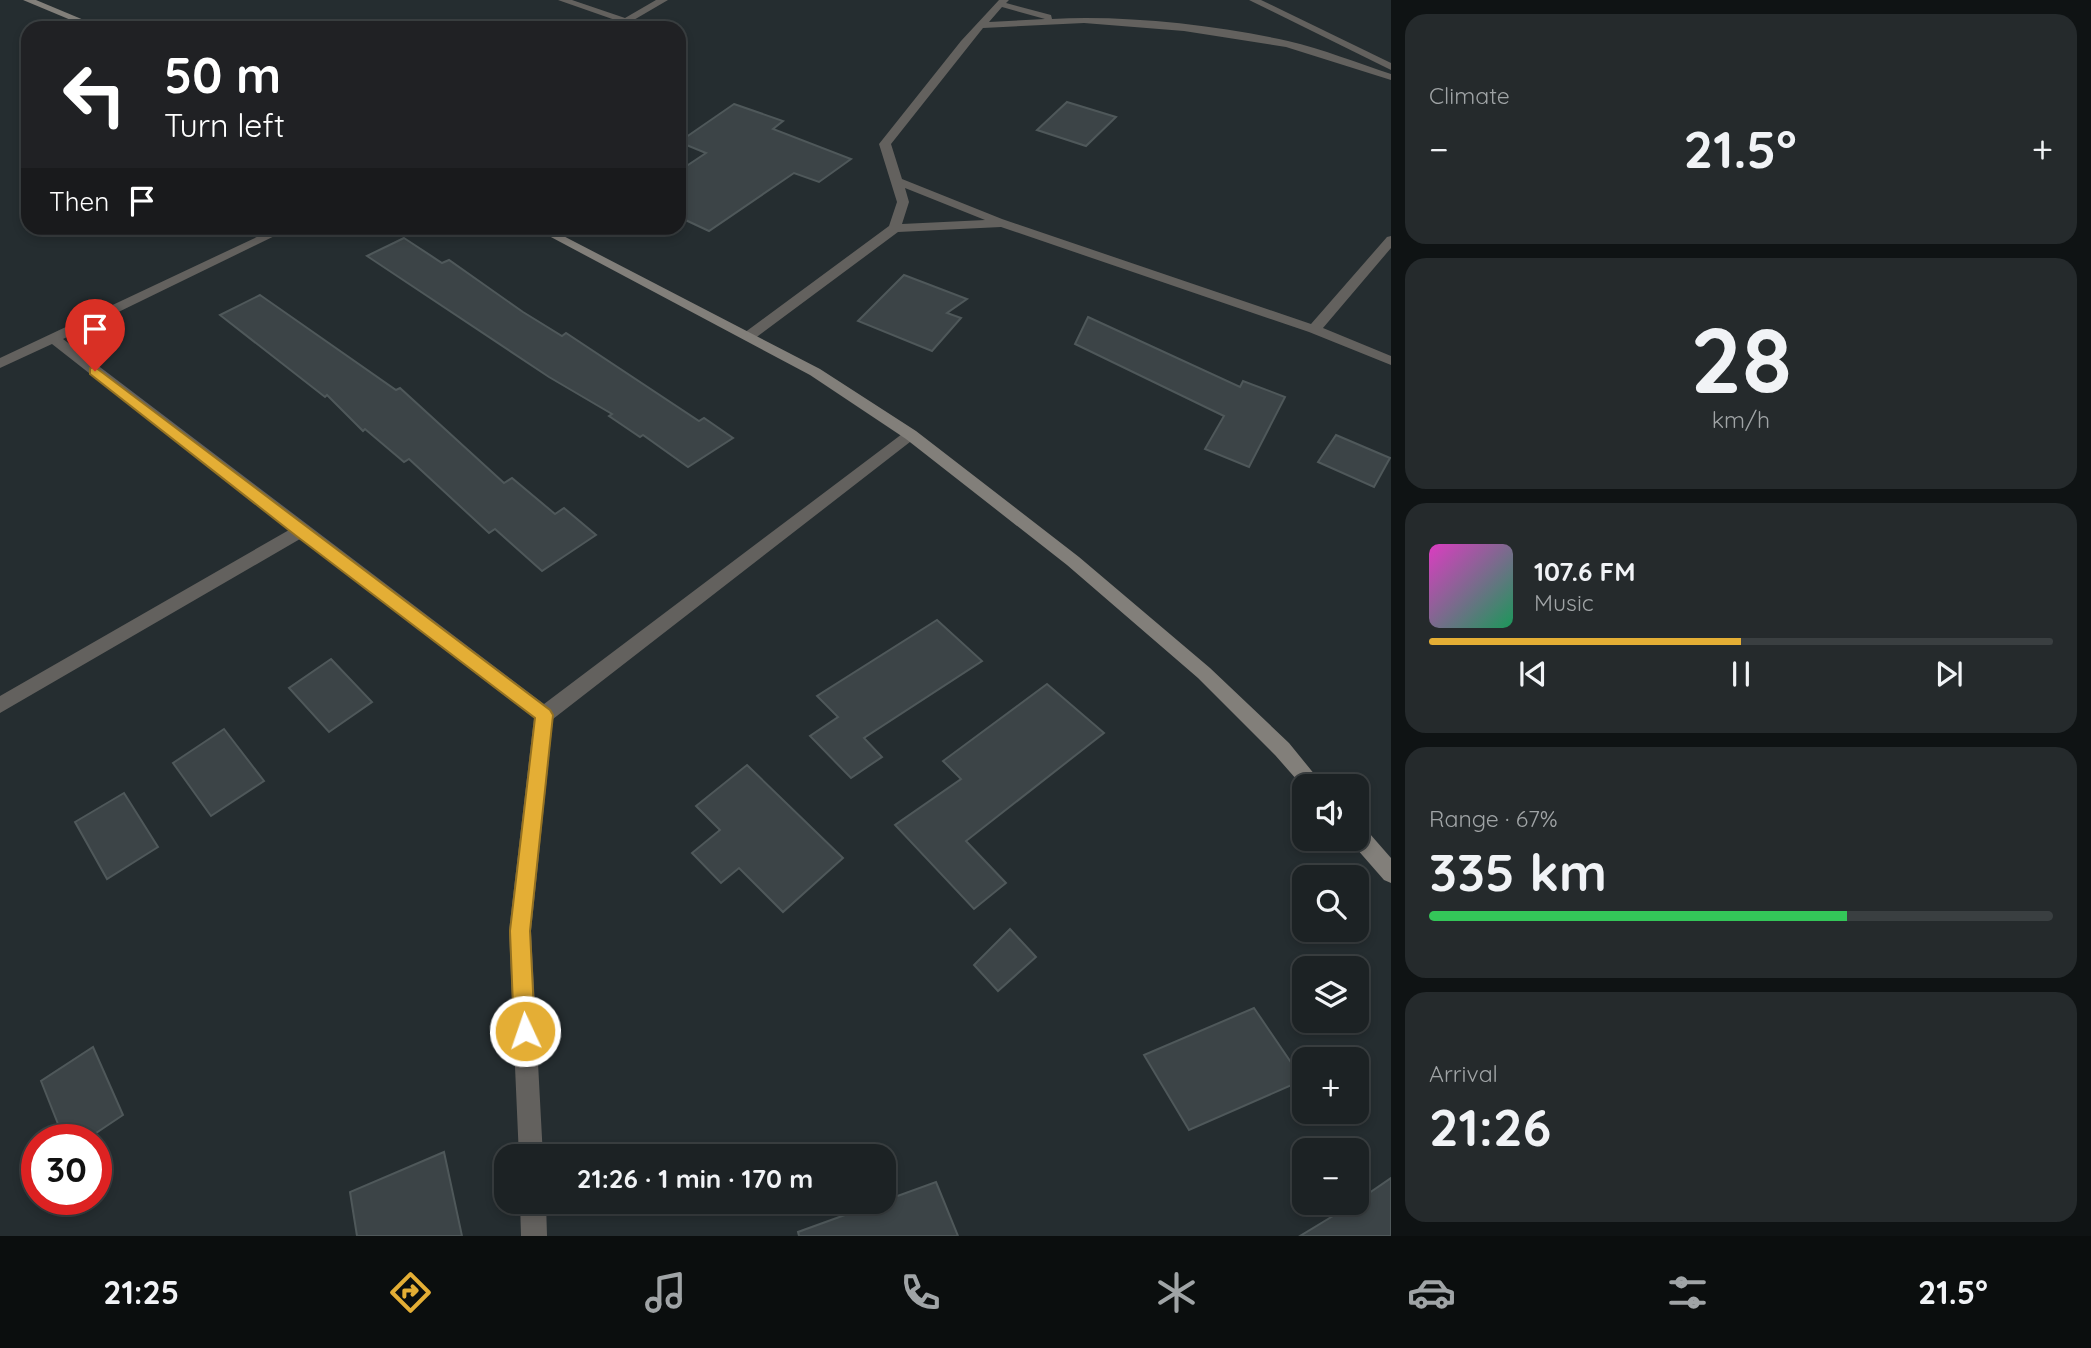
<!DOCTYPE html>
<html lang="en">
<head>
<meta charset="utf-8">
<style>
  :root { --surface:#1c2224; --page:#252a2c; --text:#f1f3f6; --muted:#a0a4a6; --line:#3a3f41; --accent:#e4ae35 }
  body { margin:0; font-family:Quicksand,sans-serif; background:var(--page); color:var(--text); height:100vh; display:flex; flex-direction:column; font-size:26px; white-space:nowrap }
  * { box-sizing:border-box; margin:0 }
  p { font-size:23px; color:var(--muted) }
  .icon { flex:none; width:38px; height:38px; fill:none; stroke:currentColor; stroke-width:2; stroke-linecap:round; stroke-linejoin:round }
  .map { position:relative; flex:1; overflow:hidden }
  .drawer { display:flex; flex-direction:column; gap:14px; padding:14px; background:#0f1314; width:700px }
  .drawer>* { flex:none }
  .top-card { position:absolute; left:21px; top:21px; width:665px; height:214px; border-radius:21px; box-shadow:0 4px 10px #0003,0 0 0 2px var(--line); background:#202124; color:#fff; overflow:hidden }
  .tools { position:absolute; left:1292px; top:774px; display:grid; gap:14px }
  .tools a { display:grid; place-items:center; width:77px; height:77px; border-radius:14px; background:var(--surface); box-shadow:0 4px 10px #0003,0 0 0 2px var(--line); font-size:35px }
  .speed { position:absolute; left:21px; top:1124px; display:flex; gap:14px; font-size:35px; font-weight:700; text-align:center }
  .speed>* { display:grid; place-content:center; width:91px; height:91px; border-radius:50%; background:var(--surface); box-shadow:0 4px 10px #0003,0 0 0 2px var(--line); line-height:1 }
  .speed .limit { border:10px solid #d22; background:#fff; color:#111 }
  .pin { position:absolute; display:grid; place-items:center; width:60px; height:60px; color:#fff; margin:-72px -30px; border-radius:50% 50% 50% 0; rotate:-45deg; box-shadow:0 0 7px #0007 }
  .pin .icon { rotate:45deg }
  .me { position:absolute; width:77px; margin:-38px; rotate:357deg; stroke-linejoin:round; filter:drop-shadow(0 0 5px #0008) }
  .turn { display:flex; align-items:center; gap:24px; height:147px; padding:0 28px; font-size:32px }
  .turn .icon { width:91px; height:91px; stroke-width:2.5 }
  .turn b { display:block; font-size:49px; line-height:60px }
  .then { display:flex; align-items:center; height:66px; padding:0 28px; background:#0003; gap:14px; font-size:26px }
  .big { font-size:52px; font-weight:800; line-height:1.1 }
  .drawer .widget { flex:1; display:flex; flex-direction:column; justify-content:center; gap:10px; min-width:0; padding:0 24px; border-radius:21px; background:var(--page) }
  .drawer .dial { align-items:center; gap:0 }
  .dial b { font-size:91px; line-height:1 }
  .song { display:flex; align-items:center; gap:21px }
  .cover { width:84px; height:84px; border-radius:10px; background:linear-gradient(135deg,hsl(310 70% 55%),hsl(150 70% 35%)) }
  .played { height:7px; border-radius:4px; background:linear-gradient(90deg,var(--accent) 50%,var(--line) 50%) }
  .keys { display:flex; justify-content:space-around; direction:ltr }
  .heat { display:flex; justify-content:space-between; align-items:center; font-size:38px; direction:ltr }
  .charge { height:10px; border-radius:5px; background:linear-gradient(90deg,#34c759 67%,var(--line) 0) }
  .trip { position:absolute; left:494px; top:1144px; width:402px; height:70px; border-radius:21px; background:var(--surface); box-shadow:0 4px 10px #0003,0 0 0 2px var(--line); font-weight:800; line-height:70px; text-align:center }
  .tabs { display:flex; height:112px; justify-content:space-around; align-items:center; background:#0b0e0e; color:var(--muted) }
  .tabs .icon { width:49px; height:49px }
  .tabs .active { color:var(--accent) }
  .tabs b { font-size:32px; color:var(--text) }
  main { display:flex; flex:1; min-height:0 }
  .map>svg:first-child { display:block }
  .building { fill:#3c4447; stroke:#4f585a; stroke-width:2 }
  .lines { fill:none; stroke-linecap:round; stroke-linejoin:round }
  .street { fill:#63615e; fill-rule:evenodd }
  .secondary { fill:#827f7a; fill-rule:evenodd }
  .route { fill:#e4ae35; stroke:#947122; stroke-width:2 }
</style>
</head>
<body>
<main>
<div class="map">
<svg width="1391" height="1236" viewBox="0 0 1391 1236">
  <rect width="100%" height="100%" fill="#252d30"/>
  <!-- building -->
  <g class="building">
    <path d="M1067,102L1116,117L1086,146L1037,130Z"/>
    <path d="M734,104L783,121L773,129L851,159L819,182L794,173L709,231L679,217V171L706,153L679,142Z"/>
    <path d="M404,238L442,263L449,260L523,312L562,336L566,333L699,421L704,418L733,438L688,467L643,435L640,437L609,416L612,414L549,377L367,256Z"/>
    <path d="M904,275L967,299L947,313L961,318L932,351L858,321Z"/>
    <path d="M260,295L396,390L400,388L504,483L512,478L555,514L564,508L596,535L542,571L495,529L489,533L409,459L404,462L365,429L363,431L327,395L325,397L220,315Z"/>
    <path d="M1088,317L1240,387L1243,381L1285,397L1249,467L1205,449L1224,416L1075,344Z"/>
    <path d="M1336,435L1390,458L1374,487L1318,462Z"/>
    <path d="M937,620L982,661L864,738L882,757L851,778L810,736L838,717L817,696Z"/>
    <path d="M331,659L372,702L329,732L289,688Z"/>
    <path d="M1047,684L1104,733L966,841L1006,883L974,909L895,825L961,779L943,761Z"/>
    <path d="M224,729L264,781L211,816L173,763Z"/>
    <path d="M747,765L843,858L783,912L739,868L721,883L692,853L720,830L696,806Z"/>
    <path d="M124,793L158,847L107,879L75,822Z"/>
    <path d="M1010,929L1036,957L998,991L974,965Z"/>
    <path d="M1254,1008L1303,1080L1189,1130L1144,1055Z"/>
    <path d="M93,1047L123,1115L87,1139H64L41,1081Z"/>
    <path d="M444,1152L462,1236H357L350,1192Z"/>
    <path d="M1391,1178V1236H1300L1356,1202Z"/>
    <path d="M936,1182L958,1236H799L798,1232Z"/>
  </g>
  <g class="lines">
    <!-- street -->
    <g class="street">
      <path d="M558,0H572L625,18L656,0H668L620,28L612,26L618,21Z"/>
      <path d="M999,0H1009L1006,3L1051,15L1052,19C1125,15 1216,25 1288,41C1323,49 1357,63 1391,74V80L1286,47L1184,31L1084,23L983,28L891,144L902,179L1002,219L1311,324L1387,237L1391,236V248L1323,328L1391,356V365L1309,332L1001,227L898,232L754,339H744V333L889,226L897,202L879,144L961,41ZM1002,7L1045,19L989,22ZM905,188L985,220L902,224L909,202Z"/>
      <path d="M1249,0H1261L1391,63V70Z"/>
      <path d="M276,228H291L63,339L544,704L906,431L911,430L919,435L553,719L531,931L543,1157H519L509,931L534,718L300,539L0,713V696L289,530L52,344L0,368V358Z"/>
      <path d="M520,1202H546L547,1236H521Z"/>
    </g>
    <!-- secondary -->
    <g class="secondary">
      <path d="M23,0H36L103,28H90Z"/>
      <path d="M534,228H548L820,369L916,431L1079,557L1210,668L1289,743L1324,786H1304V788L1275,755L1198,678L1067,565L906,439L810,375Z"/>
      <path d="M1356,824L1363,826L1391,858V883L1384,880L1349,840L1356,838Z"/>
    </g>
  </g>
  <!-- route -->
  <path class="route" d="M95,367L550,710L553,715L530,931L535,1031L532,1039L525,1042L517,1039L514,1031L510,931L535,718L295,535L90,374V368Z"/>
</svg>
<div class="tools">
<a><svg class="icon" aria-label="sound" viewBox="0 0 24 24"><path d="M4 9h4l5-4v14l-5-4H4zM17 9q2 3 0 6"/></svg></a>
<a><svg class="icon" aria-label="search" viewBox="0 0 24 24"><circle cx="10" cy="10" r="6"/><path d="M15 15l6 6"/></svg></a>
<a><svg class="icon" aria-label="layers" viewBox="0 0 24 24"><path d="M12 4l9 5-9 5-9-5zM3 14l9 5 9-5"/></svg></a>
<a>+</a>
<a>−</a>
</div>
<div class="speed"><div class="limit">30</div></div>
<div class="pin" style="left:95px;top:371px;background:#d93025"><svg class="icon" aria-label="arrive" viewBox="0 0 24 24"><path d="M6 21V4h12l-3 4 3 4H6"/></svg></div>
<svg class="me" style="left:525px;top:1031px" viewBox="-20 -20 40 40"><circle r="17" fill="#e4ae35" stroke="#fff" stroke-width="3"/><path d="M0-11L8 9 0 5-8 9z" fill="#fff"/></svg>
<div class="trip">21:26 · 1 min · 170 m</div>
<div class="top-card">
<div class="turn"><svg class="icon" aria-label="left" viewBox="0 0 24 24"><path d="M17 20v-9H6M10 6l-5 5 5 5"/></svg><div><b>50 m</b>Turn left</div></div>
<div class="then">Then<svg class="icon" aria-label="arrive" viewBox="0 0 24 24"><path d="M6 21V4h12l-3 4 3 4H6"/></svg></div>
</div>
</div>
<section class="drawer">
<div class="widget"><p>Climate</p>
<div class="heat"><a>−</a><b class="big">21.5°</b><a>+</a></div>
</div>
<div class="widget dial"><b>28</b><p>km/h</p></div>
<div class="widget">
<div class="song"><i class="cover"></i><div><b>107.6 FM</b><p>Music</p></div></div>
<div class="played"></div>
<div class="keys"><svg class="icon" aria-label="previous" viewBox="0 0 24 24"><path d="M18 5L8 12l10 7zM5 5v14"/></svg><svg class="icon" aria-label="pause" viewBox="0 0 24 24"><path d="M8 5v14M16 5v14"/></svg><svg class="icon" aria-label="next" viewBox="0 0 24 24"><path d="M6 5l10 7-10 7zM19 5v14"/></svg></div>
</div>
<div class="widget"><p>Range · 67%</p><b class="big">335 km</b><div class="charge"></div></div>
<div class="widget"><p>Arrival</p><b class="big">21:26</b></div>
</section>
</main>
<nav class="tabs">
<b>21:25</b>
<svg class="icon active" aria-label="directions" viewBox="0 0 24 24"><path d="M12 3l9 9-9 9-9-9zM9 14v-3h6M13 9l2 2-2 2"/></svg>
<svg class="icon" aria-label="music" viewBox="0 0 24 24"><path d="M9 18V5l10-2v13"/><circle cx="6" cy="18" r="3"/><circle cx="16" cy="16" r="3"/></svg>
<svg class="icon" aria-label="phone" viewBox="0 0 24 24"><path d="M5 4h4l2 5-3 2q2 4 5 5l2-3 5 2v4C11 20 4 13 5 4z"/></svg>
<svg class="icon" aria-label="climate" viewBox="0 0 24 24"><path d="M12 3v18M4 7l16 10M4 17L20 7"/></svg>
<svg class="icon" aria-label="car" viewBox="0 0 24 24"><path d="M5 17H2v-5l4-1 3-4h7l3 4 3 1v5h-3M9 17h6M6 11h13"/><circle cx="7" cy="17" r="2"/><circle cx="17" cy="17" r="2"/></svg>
<svg class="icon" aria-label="filters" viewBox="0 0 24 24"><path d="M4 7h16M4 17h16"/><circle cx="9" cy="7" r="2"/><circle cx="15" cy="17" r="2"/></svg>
<b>21.5°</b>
</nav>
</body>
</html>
